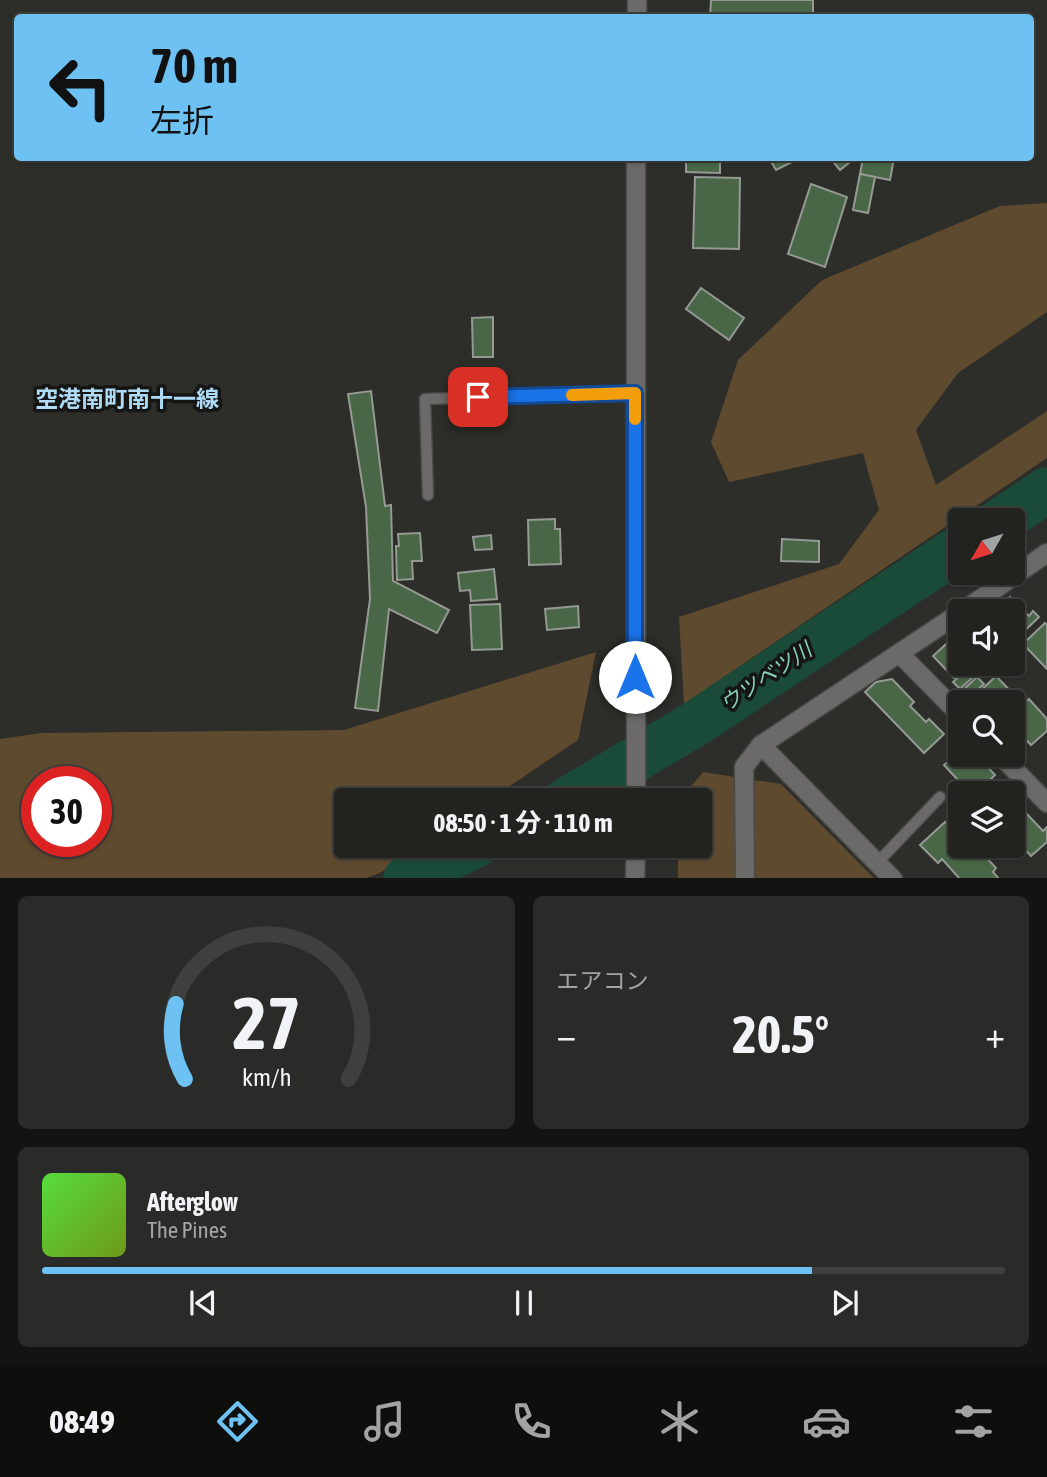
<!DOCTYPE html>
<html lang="ja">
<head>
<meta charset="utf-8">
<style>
  :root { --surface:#22221f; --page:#2a2a28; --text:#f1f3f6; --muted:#a2a4a4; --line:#3f3f3d; --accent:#6dc2f3 }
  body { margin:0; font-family:"Asap Condensed","Noto Sans JP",sans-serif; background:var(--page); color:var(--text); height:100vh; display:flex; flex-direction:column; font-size:26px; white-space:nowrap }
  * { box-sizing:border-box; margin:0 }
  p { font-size:23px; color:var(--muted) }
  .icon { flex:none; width:38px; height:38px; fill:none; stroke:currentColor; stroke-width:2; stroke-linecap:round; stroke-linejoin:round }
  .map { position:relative; height:878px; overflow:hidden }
  .details { display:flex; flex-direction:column; gap:18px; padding:18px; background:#131311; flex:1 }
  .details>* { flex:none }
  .banner { position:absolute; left:14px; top:14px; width:1020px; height:147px; border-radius:7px; box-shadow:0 2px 5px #0004,0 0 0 2px var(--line); background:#6dc2f3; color:#111; overflow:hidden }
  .needle { width:46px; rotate:231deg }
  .tools { position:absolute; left:948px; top:508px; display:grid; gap:14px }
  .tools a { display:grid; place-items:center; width:77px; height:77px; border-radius:7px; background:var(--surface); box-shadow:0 2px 5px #0004,0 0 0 2px var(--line); font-size:35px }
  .speed { position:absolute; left:21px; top:766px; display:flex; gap:14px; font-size:35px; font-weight:700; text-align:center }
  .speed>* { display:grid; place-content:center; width:91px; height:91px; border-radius:50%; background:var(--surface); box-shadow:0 2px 5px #0004,0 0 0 2px var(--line); line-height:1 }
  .speed .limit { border:10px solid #d22; background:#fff; color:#111 }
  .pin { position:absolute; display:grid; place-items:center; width:60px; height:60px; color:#fff; margin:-30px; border-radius:14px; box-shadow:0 4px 10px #0006 }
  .me { position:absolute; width:77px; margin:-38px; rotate:0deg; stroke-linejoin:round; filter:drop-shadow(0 0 5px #0008) }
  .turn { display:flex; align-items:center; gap:24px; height:147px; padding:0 21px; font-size:32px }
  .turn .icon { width:91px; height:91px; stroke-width:2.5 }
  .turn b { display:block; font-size:49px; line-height:60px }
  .big { font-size:52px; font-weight:700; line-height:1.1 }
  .details .card { flex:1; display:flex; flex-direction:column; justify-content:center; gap:10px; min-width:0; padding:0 24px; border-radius:10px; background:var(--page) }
  .details .dial { align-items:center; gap:0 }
  .dial svg { height:182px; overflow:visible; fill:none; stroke:var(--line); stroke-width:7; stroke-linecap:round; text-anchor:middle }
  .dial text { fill:var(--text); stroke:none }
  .song { display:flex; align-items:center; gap:21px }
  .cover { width:84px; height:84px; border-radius:10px; background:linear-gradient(135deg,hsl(110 70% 55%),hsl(80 70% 35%)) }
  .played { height:7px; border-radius:4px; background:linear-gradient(90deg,var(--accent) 80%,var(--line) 80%) }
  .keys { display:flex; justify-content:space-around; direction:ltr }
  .heat { display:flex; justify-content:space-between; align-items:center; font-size:38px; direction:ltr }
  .details .tiles { flex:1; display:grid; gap:18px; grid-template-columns:1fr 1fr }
  .card:last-child { grid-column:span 2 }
  .trip { position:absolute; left:334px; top:788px; width:378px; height:70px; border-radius:7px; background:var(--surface); box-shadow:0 2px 5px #0004,0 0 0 2px var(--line); font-weight:700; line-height:70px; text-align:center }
  .dock { display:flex; height:112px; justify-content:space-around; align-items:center; background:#0e0e0c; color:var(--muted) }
  .dock .icon { width:49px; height:49px }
  .dock .selected { color:var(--accent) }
  .dock b { font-size:32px; color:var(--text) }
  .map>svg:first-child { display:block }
  .green { fill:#5e4a2f; fill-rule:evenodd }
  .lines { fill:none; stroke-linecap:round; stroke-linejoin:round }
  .river { stroke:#1a4b39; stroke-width:46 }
  .building { fill:#496747; stroke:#949994; stroke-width:2 }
  .service-casing { stroke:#4a4b46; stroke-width:13 }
  .minor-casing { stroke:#4a4b46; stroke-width:21 }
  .service { stroke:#6b6a68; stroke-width:10 }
  .minor { stroke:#6b6a68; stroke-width:18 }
  .route-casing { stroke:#114b97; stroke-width:18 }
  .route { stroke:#1a73e8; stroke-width:12 }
  .slow { stroke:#f59e0b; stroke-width:12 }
  .labels { text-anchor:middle; stroke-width:7; stroke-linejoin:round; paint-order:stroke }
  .water-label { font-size:21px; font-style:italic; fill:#86d5b4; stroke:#151614 }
  .quarter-label { font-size:23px; font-weight:bold; fill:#afdbf7; stroke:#151614 }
</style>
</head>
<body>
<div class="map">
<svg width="1047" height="879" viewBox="0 0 1047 879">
  <rect width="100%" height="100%" fill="#2d2e29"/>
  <!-- green -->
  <g class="green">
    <path d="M1047,203V312L958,373L916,430L936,485L1047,411V458L684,704L679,617L839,564L879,510L863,453L729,482L711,442L738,360L822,280L1000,206Z"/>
    <path d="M596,652L578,740L489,800H346V845H421L380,873L366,878H0V739L41,733L344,730ZM37,782H96V842H37Z"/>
    <path d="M703,772L781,784L874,878L678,879V845H700V800H680Z"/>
  </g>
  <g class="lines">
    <!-- river -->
    <g class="river">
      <path d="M1002,520L1047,490"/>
      <path d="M567,800L698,722L961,547"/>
      <path d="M406,879L475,845"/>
    </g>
  </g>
  <!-- building -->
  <g class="building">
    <path d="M711,0H813V18H710Z"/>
    <path d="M686,158H720V173L686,172Z"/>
    <path d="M769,158H800L776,170Z"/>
    <path d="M830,158H855L840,170Z"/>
    <path d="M863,158H894L890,180L860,174Z"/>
    <path d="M860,174L875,177L868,213L853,210Z"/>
    <path d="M695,177L740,178L739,249L693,248Z"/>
    <path d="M811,184L847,197L825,267L788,254Z"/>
    <path d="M701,288L744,318L729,340L686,309Z"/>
    <path d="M493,317V357H473L472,318Z"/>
    <path d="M371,391L385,506L391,505L393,581L449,610L437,633L389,609L378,711L355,708L370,599L366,507L348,394Z"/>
    <path d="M555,519V529H560L561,564L529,565L528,520Z"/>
    <path d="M420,533L422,561H412L413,579L397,580L396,546H399L398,534Z"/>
    <path d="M491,535L492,549L475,550L473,537Z"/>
    <path d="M782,539L819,541V562L781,561Z"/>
    <path d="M494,569L497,599L471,601L470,590L460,591L458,573Z"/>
    <path d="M1010,597L1029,616L1033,611L1039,617L1014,641L1013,611H995Z"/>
    <path d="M500,604L502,649L472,650L470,605Z"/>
    <path d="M578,606L579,627L547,630L545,609Z"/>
    <path d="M1045,623L1047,625V669L1023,644Z"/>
    <path d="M956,635L961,641V663H970L954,678L933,656Z"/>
    <path d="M974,663H988L960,689L953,682Z"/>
    <path d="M992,663H1007L999,671Z"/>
    <path d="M996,676L1020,701L1013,707V702H979L974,697Z"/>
    <path d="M977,677L984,684L968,699L961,692Z"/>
    <path d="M892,679L914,702L910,706L926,722L929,719L944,734L924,753L865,692L876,682Z"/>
    <path d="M1029,699L1047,719V731L1031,745L1013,726V714Z"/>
    <path d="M961,750V754H976L995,775L977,793H970L944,765Z"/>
    <path d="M1025,812L1043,831L1047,827V842L1031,856L1013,836V823Z"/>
    <path d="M945,822L951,829L955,825L961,830V845H975L996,868L993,872L999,879H960L942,859L938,863L920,845Z"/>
  </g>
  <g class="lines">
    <!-- service casing -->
    <g class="service-casing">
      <g id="service">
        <path d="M428,495L425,399L635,393"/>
        <path d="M877,863L940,797"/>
      </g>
    </g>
    <!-- minor casing -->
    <g class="minor-casing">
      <g id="minor">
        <path d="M637,18V0"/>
        <path d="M963,611L1047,553"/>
        <path d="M900,654L961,716"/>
        <path d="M761,745L893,879"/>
        <path d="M999,754L1047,803"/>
        <path d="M636,800V158"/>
        <path d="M635,879L636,845"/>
        <path d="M745,879L744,767L761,745L961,612"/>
      </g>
    </g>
    <!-- service -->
    <use href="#service" class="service"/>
    <!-- minor -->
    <use href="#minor" class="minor"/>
  </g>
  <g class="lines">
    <!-- route casing -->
    <g class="route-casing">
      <path id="route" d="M478,397L635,393V677"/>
    </g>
    <!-- route -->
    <use href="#route" class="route"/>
    <!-- slow -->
    <path class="slow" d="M572,395L635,393V419"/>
  </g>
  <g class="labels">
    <!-- water labels -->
    <g class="water-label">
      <text transform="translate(766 677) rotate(-34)" y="7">ウツベツ川</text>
    </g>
    <!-- quarter labels -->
    <g class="quarter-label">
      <text x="127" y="407">空港南町南十一線</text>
    </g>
  </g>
</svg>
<div class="tools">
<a><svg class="needle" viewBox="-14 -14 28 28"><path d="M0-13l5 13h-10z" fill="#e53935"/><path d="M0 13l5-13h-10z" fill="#a2a4a4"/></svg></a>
<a><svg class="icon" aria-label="sound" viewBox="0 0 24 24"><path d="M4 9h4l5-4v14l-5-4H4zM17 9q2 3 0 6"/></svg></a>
<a><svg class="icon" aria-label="search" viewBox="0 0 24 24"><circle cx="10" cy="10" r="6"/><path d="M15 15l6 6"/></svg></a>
<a><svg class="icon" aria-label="layers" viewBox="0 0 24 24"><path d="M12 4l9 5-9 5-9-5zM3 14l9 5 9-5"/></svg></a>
</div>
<div class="speed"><div class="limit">30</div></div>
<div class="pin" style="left:478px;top:397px;background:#d93025"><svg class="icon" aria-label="arrive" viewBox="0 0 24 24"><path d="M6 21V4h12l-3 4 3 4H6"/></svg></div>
<svg class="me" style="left:635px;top:677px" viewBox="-20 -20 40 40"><circle r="19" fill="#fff"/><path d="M0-13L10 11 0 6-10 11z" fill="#1a73e8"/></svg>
<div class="trip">08:50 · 1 分 · 110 m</div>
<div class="banner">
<div class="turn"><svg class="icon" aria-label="left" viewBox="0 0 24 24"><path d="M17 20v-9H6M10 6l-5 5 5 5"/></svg><div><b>70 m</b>左折</div></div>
</div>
</div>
<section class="details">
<div class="tiles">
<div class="card dial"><svg viewBox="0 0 100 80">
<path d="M14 69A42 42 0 1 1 86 69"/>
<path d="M14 69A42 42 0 0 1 10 36" stroke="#6dc2f3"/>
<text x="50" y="56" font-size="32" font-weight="700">27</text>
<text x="50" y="72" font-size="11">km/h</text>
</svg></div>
<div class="card"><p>エアコン</p>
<div class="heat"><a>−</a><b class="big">20.5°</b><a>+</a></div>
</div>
<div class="card">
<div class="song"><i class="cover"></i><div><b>Afterglow</b><p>The Pines</p></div></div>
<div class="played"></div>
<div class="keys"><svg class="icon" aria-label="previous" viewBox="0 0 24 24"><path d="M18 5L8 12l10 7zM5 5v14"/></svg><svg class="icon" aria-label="pause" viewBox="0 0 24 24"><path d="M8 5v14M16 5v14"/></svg><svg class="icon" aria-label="next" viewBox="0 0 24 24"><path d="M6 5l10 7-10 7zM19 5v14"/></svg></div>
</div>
</div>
</section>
<nav class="dock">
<b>08:49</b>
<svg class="icon selected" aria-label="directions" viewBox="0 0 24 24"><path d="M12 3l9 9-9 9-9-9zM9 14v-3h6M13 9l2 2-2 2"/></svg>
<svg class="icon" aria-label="music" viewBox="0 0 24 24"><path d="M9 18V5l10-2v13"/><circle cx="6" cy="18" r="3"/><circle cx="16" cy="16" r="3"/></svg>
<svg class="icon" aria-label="phone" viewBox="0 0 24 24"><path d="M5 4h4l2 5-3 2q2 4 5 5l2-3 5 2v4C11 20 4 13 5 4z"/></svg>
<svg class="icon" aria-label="climate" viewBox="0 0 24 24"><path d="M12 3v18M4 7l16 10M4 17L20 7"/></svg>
<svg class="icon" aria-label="car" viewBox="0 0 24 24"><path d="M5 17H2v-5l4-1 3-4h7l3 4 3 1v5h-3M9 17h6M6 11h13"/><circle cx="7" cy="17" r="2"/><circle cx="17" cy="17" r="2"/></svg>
<svg class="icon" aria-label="filters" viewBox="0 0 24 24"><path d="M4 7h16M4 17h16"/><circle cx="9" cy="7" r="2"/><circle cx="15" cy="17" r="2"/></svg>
</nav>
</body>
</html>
